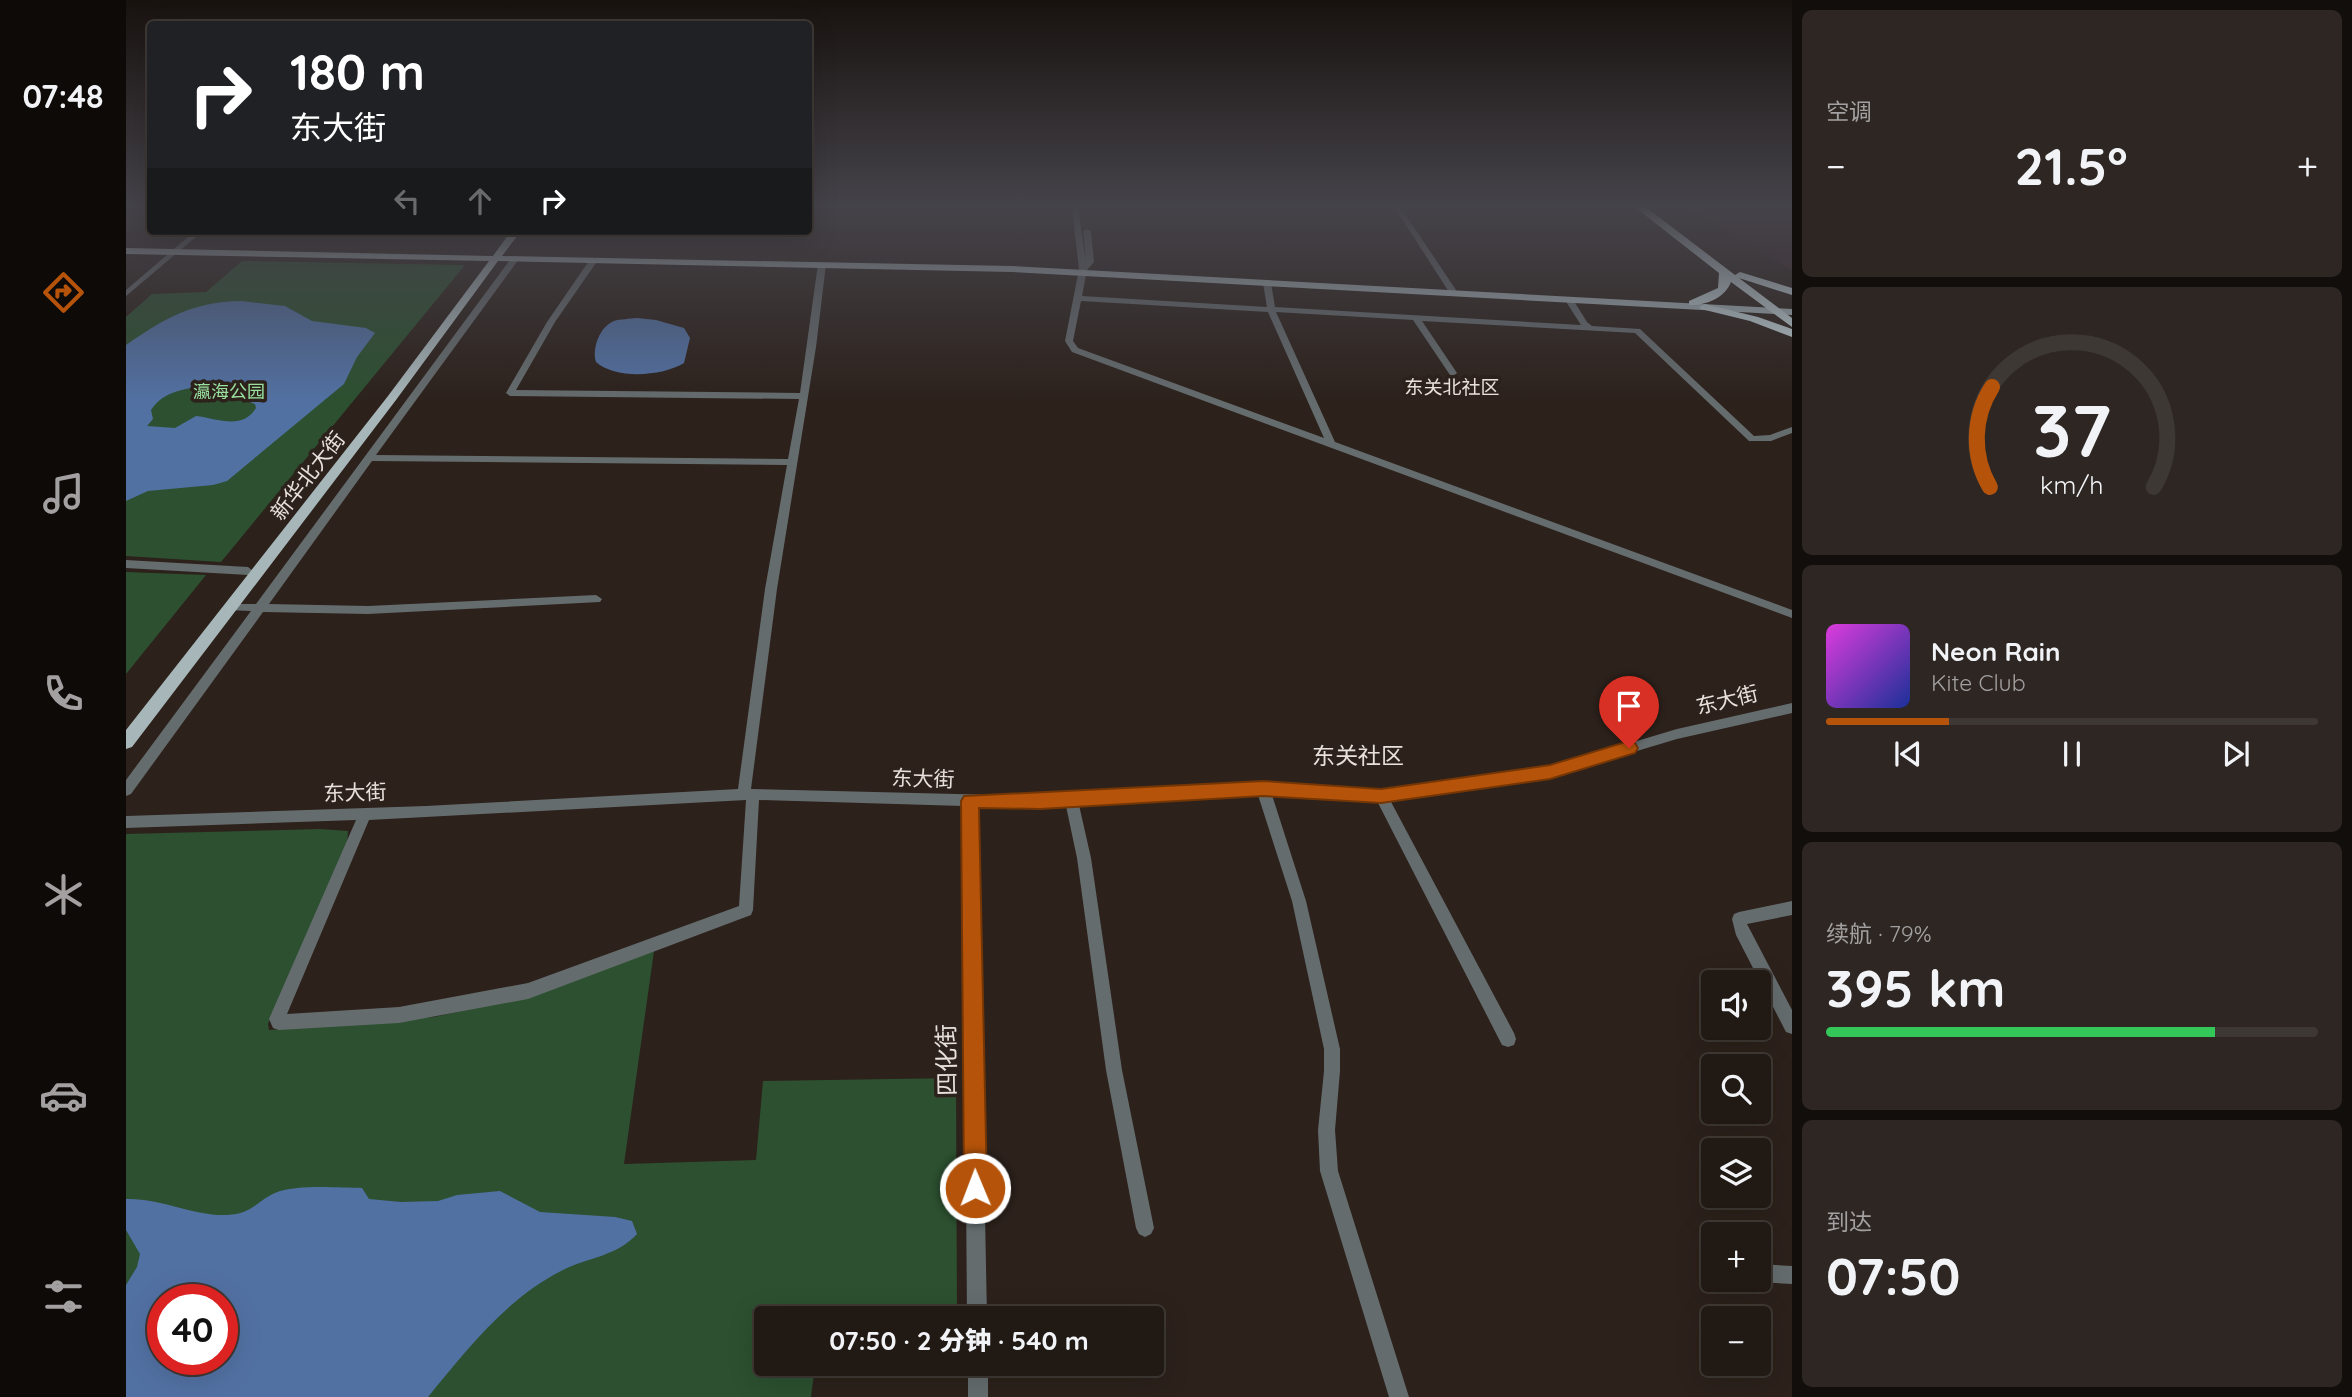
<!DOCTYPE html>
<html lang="zh">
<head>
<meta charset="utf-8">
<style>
  :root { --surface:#211914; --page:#2d2622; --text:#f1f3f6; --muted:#a2a0a0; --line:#3e3834; --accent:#b45309 }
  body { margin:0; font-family:Quicksand,"Noto Sans SC",sans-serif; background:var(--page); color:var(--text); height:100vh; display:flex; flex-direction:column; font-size:26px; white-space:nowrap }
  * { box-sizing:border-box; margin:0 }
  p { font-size:23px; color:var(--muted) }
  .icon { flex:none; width:38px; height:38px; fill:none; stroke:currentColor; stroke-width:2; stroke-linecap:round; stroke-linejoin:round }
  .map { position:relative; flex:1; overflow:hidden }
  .side { display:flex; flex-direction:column; gap:10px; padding:10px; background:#120e0b; width:560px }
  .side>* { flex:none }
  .top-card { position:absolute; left:21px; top:21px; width:665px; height:214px; border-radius:7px; box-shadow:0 7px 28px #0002,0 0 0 2px var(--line); background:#202124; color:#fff; overflow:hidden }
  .controls { position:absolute; left:1575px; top:970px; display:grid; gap:14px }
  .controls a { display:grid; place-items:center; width:70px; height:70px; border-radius:7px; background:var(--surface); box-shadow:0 7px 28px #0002,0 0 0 2px var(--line); font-size:35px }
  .speed { position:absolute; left:21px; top:1284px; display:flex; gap:14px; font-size:35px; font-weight:700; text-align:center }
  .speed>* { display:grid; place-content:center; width:91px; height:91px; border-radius:50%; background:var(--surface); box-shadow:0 7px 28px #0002,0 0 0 2px var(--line); line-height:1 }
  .speed .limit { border:10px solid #d22; background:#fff; color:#111 }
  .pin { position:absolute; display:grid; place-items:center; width:60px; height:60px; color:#fff; margin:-72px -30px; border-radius:50% 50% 50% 0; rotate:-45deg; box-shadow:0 0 7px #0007 }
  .pin .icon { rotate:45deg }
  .me { position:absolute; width:77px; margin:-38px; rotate:359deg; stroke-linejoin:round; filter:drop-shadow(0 0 5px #0008) }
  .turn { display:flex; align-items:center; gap:24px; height:147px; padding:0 28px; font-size:32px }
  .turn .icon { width:91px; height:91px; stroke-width:2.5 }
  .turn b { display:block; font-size:49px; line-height:60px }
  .lanes { display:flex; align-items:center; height:66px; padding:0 28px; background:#0003; justify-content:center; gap:35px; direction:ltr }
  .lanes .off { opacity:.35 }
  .big { font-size:52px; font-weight:800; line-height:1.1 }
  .side .card { flex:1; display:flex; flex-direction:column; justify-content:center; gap:10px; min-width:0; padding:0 24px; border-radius:10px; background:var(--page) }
  .side .dial { align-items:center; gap:0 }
  .dial svg { height:182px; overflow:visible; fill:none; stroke:var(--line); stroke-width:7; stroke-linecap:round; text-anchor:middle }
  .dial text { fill:var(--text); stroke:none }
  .song { display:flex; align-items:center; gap:21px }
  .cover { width:84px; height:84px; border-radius:10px; background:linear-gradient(135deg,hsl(300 70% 55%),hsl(230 70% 35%)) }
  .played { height:7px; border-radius:4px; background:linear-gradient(90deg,var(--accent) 25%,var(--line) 25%) }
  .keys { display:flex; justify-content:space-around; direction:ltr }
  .heat { display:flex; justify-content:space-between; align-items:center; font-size:38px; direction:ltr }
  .charge { height:10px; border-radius:5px; background:linear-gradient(90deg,#34c759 79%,var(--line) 0) }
  .trip { position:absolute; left:628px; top:1306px; width:410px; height:70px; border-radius:7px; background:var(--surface); box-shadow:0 7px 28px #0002,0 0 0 2px var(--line); font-weight:800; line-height:70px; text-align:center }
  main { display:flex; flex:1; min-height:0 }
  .tabs { display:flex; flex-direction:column; width:126px; justify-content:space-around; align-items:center; background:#0d0a08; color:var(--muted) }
  .tabs .icon { width:49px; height:49px }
  .tabs .active { color:var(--accent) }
  .tabs b { font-size:32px; color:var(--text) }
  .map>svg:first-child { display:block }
  .education { fill:#382527 }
  .green { fill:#2c5030; fill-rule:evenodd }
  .water { fill:#5271a3; fill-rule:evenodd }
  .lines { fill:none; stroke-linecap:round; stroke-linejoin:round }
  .minor { fill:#656c6e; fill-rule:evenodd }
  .major { fill:#a7b6b9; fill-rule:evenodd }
  .highway { fill:#c1d3d7; fill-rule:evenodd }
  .route { fill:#b45309; stroke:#753606; stroke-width:2 }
  .labels { text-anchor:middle; stroke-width:7; stroke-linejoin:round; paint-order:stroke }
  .far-park-label { font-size:18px; fill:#99e19f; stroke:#2c211b }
  .far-neighbourhood-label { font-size:19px; fill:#e8e0dc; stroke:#2c211b }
  .street-label { font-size:21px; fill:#e8e0dc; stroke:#2c211b }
  .neighbourhood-label { font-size:23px; fill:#e8e0dc; stroke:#2c211b }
  .near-street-label { font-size:24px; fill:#e8e0dc; stroke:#2c211b }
</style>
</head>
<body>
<main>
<nav class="tabs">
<b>07:48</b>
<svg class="icon active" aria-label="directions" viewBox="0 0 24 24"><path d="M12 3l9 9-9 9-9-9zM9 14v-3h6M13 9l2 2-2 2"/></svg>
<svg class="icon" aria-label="music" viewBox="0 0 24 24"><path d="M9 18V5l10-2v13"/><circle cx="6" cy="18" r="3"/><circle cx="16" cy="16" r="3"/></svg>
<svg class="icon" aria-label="phone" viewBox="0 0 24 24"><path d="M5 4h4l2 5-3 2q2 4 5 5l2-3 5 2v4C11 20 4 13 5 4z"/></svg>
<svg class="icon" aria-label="climate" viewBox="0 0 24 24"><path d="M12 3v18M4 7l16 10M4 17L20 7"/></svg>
<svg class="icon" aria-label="car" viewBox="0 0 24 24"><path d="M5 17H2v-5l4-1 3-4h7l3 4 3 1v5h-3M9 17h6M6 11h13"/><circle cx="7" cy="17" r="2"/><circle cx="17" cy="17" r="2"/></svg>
<svg class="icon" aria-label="filters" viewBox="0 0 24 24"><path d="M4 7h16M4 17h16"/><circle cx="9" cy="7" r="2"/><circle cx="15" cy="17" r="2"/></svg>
</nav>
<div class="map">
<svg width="1666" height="1397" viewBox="0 0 1666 1397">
  <rect width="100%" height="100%" fill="#2c211b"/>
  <!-- education -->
  <path class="education" d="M1567,208H1666V271Z"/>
  <!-- green -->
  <g class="green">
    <path d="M116,261L339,265L95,562L0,556V317L26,294L80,292Z"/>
    <path d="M0,572L80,575L0,674Z"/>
    <path d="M194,829L222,831L221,845L142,1024L143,1030L308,1017L409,995L528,951L498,1164L630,1160L637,1081L830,1078L831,1318H640V1363H832V1378L688,1373L685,1397H0V834ZM37,1300H96V1360H37Z"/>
  </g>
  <!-- water -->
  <g class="water">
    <path d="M115,301L159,306L186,321L240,328L249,333L231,357L218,384L101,481L87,485L22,491L0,501V345C39,318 66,302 115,301ZM105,384L117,385L124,389L120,401L129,404L130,408C116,431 90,418 70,416L49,428L21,426L27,419L25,410C42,384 78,388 105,384Z"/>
    <path d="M511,318L530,320L558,328L564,338L558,363C537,376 490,380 470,362C466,349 473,327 488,321C494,319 504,319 511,318Z"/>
    <path d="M236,1188L243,1199L275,1202L312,1201L331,1195L374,1191L414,1212L489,1217L506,1221L511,1234C490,1257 462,1257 435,1271C380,1299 340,1351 302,1397H0V1285L11,1267L14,1254L0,1230V1199C36,1198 65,1216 101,1215C126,1214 131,1201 149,1193C170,1184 213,1188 236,1188ZM37,1300H96V1360H37Z"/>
  </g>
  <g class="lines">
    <!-- minor -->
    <g class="minor">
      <path d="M946,208H952L960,262L957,231L961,229L965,231L968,262L961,270L956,296L1141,307L1137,283L1141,281L1145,283L1149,307L1455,325L1439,300L1443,298H1446L1461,322L1466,326L1514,329L1628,436L1644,435L1666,427V433L1645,441H1623L1509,333L1296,321L1331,373L1327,376L1324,375L1287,320L1150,312L1209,442L1666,610V618L946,352L939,341L953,269ZM955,301L1142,312L1198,438L952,348L947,341Z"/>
      <path d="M1269,208H1275L1330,290L1329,292H1323Z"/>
      <path d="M69,231H77L0,296V290Z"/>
      <path d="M386,257L393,259L250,455L662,459L673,399L384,396L380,393L421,322L465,258H468L472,260L429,322L390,390L674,393L692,264L696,262L700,264L690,347L651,589L625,789L914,796L1137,784L1255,790L1424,767L1551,729L1666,703V713L1551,739L1424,777L1264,800L1388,1033L1390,1039L1388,1045L1382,1047L1376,1045L1251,801L1146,795L1180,901L1214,1049V1071L1209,1130L1212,1171L1283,1397H1263L1194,1171L1192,1130L1198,1071V1049L1166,901L1132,795L953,805L965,858L996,1070L1028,1228L1025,1234L1019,1237L1013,1234L1010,1228L980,1070L951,858L940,806L914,808L851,806L861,1318H841L837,806L633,800L627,910L625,915L402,999L273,1023L153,1030L147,1028L143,1019L230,820L0,828V816L300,806L612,789L639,589L661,465L246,461L143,604L242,606L470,595L476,599L474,602L242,614L137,612L5,794L0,796V780L125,611L100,610L98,607L100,604H130ZM620,800L613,906L402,983L273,1007L161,1014L243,820Z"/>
      <path d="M0,560L122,567L127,571L122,575L0,568Z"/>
      <path d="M1666,901V915L1621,924L1666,1010V1034L1660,1032L1610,935L1606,919L1608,914L1613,912Z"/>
      <path d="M1633,1264L1666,1266V1284L1633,1282L1626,1280L1633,1279Z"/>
      <rect x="842" y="1363" width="20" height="34"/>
    </g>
    <!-- major -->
    <path class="major" d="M385,231H395L376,256L886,266L1666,309V315L886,272L372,261L270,400L6,747L0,749V730L262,396L363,261L0,254V248L367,256Z"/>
    <!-- highway -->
    <g class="highway">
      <path d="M1510,208H1521L1609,275L1614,272L1666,288V295L1613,278L1666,318V327L1605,282C1599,298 1579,306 1563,305V301L1592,288L1593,273Z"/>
      <path d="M1579,304L1632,317L1666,329V337L1624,321L1575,309L1573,307Z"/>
    </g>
  </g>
  <!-- sky -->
  <linearGradient id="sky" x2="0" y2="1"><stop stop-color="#18120f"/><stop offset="0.51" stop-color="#45434a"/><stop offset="1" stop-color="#45434a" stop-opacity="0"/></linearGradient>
  <rect width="1666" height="404" fill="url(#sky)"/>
  <!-- route -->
  <path class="route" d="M1503,741L1509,743L1512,748L1509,753L1424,779L1255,803L1137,796L914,809L853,808L861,1188L857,1196L849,1199L841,1196L838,1188L835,801L838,796L1137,781L1255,789L1424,765Z"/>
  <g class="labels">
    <!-- far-park labels -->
    <g class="far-park-label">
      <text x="103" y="398">瀛海公园</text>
    </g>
    <!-- far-neighbourhood labels -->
    <g class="far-neighbourhood-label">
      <text x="1326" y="394">东关北社区</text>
    </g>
    <!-- street labels -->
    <g class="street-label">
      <text transform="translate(182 476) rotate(-52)" y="7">新华北大街</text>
      <text transform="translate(1601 700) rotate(-13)" y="7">东大街</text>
      <text transform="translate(797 779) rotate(2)" y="7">东大街</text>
      <text transform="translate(229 793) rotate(-2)" y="7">东大街</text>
    </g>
    <!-- neighbourhood labels -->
    <g class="neighbourhood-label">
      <text x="1232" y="764">东关社区</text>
    </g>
    <!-- near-street labels -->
    <g class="near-street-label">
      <text transform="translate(821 1060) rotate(-91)" y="8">四化街</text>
    </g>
  </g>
</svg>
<div class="controls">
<a><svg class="icon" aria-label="sound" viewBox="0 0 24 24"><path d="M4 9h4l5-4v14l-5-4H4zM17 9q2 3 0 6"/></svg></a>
<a><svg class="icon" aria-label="search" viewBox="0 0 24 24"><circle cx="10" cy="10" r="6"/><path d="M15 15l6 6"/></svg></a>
<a><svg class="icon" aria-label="layers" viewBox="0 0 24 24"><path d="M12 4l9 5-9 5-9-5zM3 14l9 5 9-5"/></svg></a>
<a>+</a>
<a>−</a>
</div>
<div class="speed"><div class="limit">40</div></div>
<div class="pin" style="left:1503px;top:748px;background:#d93025"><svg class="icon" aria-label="arrive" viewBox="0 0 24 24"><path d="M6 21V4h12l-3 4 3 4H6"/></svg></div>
<svg class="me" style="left:849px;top:1188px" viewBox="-20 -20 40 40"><circle r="17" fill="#b45309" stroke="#fff" stroke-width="3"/><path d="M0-11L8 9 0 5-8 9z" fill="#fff"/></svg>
<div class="trip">07:50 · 2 分钟 · 540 m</div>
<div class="top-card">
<div class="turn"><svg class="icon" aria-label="right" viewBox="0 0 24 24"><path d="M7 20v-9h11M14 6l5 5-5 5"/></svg><div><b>180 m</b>东大街</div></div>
<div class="lanes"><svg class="icon off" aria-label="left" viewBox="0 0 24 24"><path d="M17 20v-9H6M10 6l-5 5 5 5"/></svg><svg class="icon off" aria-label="ahead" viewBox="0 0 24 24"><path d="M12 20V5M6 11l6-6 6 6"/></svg><svg class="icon" aria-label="right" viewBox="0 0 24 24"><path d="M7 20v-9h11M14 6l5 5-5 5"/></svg></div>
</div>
</div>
<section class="side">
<div class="card"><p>空调</p>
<div class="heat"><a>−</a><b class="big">21.5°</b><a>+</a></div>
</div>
<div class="card dial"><svg viewBox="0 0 100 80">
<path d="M14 69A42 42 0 1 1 86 69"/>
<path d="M14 69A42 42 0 0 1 15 25" stroke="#b45309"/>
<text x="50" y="56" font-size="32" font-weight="700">37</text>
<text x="50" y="72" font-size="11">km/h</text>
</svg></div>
<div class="card">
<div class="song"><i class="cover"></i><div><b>Neon Rain</b><p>Kite Club</p></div></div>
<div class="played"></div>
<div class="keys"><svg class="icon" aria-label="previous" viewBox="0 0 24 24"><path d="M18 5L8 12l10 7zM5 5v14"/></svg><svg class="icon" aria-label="pause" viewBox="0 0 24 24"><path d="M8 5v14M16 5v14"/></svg><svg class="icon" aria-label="next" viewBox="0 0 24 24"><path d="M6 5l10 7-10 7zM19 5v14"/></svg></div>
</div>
<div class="card"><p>续航 · 79%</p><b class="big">395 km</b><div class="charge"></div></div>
<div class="card"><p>到达</p><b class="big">07:50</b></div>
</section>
</main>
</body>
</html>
